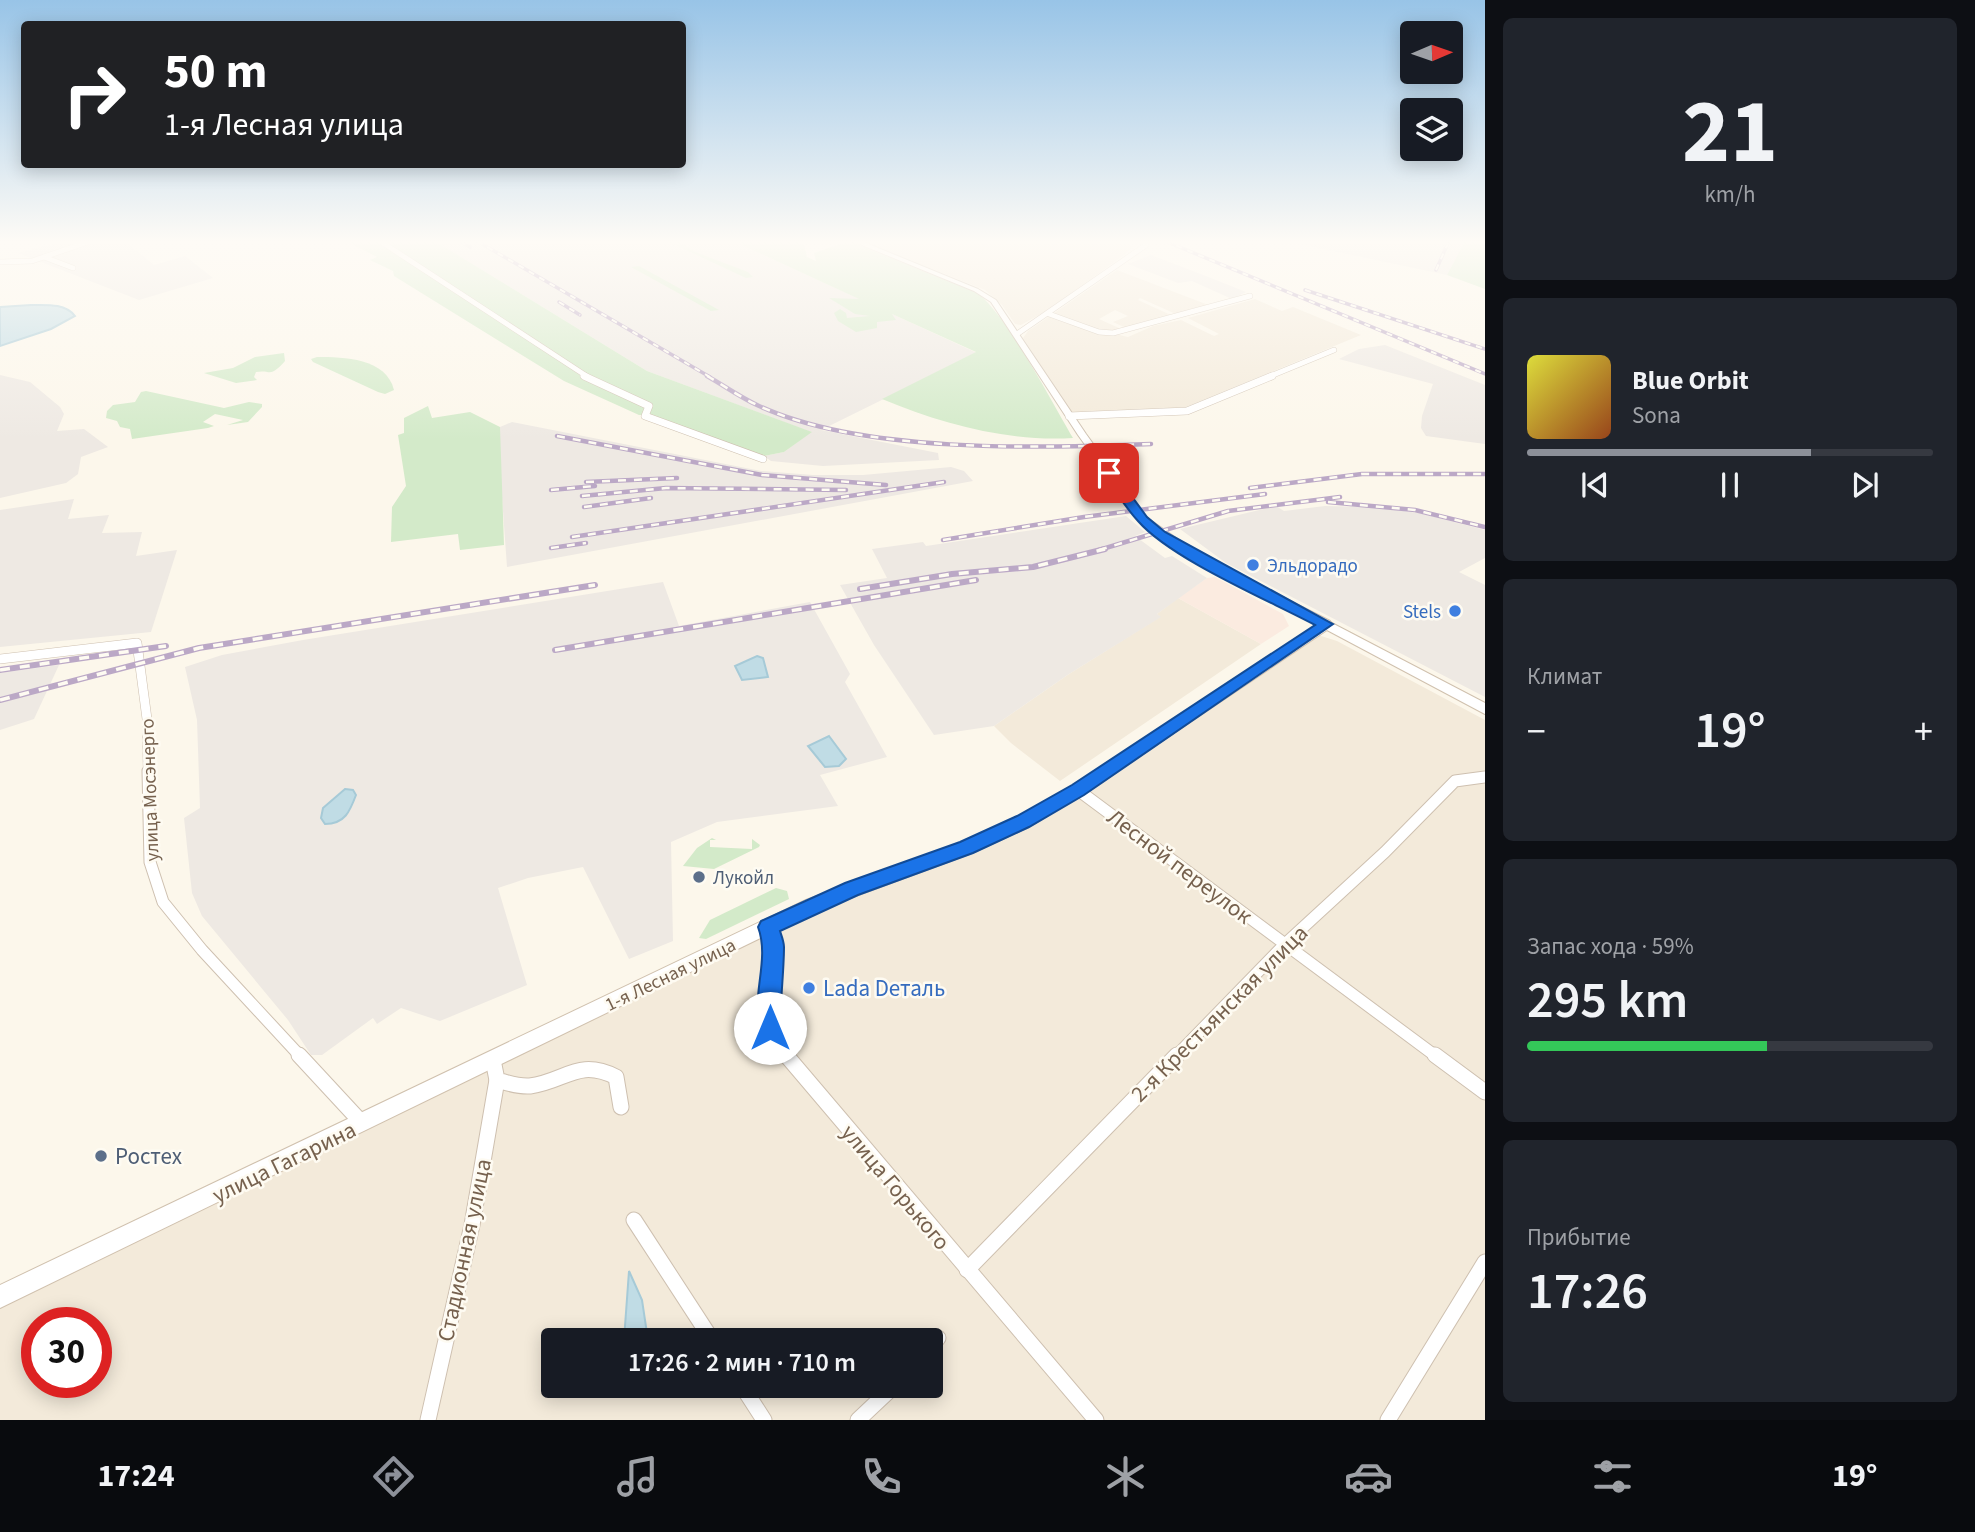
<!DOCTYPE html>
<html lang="ru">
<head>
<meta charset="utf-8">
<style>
  :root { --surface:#171b24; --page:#20242c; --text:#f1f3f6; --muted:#9ea1a6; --line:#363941; --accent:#8c9099 }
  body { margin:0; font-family:"Source Sans 3",sans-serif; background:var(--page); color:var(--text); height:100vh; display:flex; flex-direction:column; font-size:26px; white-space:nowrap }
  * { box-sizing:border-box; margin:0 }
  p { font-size:23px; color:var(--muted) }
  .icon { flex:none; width:38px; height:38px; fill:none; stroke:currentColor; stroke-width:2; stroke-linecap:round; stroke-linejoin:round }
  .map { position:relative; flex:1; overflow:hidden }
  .details { display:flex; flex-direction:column; gap:18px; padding:18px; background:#0d0f14; width:490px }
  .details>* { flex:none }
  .hud { position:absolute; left:21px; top:21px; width:665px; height:147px; border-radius:7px; box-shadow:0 4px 18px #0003; background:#202124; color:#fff; overflow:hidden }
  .needle { width:46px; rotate:88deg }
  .tools { position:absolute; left:1400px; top:21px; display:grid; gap:14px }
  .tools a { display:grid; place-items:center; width:63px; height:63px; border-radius:7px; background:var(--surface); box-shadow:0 4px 18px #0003; font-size:35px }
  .speed { position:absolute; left:21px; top:1307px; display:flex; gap:14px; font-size:35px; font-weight:700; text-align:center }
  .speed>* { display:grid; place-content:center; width:91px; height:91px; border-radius:50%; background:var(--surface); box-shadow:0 4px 18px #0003; line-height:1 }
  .speed .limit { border:10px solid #d22; background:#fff; color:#111 }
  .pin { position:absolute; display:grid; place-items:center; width:60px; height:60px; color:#fff; margin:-30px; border-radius:14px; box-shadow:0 4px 10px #0006 }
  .me { position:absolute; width:77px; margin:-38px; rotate:0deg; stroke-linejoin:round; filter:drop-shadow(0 0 5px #0008) }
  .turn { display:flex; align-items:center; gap:24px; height:147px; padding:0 28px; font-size:32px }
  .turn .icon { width:91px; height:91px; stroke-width:2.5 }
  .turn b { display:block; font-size:49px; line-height:60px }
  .big { font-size:52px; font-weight:600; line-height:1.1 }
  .details .widget { flex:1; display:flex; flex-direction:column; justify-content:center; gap:10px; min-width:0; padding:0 24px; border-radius:10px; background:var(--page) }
  .details .dial { align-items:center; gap:0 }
  .dial b { font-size:91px; line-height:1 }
  .song { display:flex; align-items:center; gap:21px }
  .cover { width:84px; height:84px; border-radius:10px; background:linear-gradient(135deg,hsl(60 70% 55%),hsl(20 70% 35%)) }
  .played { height:7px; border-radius:4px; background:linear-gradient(90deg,var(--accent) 70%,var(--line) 70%) }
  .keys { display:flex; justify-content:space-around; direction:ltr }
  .heat { display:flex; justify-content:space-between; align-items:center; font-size:38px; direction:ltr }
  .charge { height:10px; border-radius:5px; background:linear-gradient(90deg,#34c759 59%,var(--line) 0) }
  .trip { position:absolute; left:541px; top:1328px; width:402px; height:70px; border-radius:7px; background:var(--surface); box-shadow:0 4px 18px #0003; font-weight:600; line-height:70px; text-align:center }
  .tabs { display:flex; height:112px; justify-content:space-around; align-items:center; background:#090b0e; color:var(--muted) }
  .tabs .icon { width:49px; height:49px }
  .tabs .active { color:var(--accent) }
  .tabs b { font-size:32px; color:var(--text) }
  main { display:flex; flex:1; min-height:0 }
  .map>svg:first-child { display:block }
  .residential { fill:#f3eada; fill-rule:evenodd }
  .commercial { fill:#fbebe0 }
  .industrial { fill:#eee9e3 }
  .green { fill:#d3eac9 }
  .water { fill:#c0dce5; stroke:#a6cad7; stroke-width:2 }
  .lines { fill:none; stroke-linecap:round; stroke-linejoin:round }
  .minor-far4-casing { stroke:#cec0b0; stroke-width:6 }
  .minor-far3-casing { stroke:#cec0b0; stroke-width:8 }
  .minor-far2-casing { stroke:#cec0b0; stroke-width:10 }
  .minor-far1-casing { stroke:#cec0b0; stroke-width:13 }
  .minor-casing { stroke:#cec0b0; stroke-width:17 }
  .tertiary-casing { stroke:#cec0b0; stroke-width:2 }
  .secondary-casing { stroke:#d0c1ae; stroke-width:2 }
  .minor-far4 { stroke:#fff; stroke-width:5 }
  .minor-far3 { stroke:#fff; stroke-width:7 }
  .minor-far2 { stroke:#fff; stroke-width:9 }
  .minor-far1 { stroke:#fff; stroke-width:11 }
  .minor { stroke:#fff; stroke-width:15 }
  .tertiary { fill:#fff; fill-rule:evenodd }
  .secondary { fill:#fff; fill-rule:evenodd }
  .rail-far2-casing { stroke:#bba8c6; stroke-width:3.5 }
  .rail-far1-casing { stroke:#bba8c6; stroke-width:4.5 }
  .rail-casing { stroke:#bba8c6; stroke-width:6 }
  .rail-far2 { stroke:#fefbf2; stroke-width:2; stroke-dasharray:6; stroke-linecap:butt }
  .rail-far1 { stroke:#fefbf2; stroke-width:2.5; stroke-dasharray:8; stroke-linecap:butt }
  .rail { stroke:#fefbf2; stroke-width:3.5; stroke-dasharray:10; stroke-linecap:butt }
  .route { fill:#1a73e8; stroke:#114b97; stroke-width:2 }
  .shop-dot { fill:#3f7fe0; stroke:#fefbf2; stroke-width:2.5 }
  .service-dot { fill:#5c6f8a; stroke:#fefbf2; stroke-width:2.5 }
  .labels { text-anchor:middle; stroke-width:5; stroke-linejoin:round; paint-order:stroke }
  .shop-label { font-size:19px; fill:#366cbe; stroke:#fefbf2; text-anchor:start }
  .street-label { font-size:19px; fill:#76614e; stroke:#fefbf2 }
  .service-label { font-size:19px; fill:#4e5e75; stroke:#fefbf2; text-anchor:start }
  .near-street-label { font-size:23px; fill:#76614e; stroke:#fefbf2 }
  .near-shop-label { font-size:23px; fill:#366cbe; stroke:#fefbf2; text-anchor:start }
  .near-service-label { font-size:23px; fill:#4e5e75; stroke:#fefbf2; text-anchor:start }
</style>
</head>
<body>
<main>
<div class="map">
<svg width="1485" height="1420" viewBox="0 0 1485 1420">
  <rect width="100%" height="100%" fill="#fcf7eb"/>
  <!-- residential -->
  <g class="residential">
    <path d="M862,241H1116L1133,246L1124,255L1048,310L1021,325L1015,324L1002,305L985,290Z"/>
    <path d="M1117,270L1211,306L1178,315L1140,298L1138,300L1173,316L1126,328L1113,322L1128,316L1115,310L1099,319L1121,329L1111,333L1128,337L1153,326L1181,320L1214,336L1219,334L1188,318L1255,299L1282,311L1293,307L1361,335L1181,409L1072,414L1023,338L1028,331Z"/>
    <path d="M1178,598L1261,644L1060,781L1011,743L994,726L1069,674L1160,617L1157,614Z"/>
    <path d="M1318,635L1337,641L1485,720V1420H0V1305L770,927L1019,827L1104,780L1297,642ZM37,1323H96V1382H37ZM553,1340H931V1386H553Z"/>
  </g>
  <!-- commercial -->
  <path class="commercial" d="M1215,577L1283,614L1289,626L1261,644L1178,598L1207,578Z"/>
  <!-- industrial -->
  <g class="industrial">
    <path d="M64,241H125L154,265L185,256L213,278L139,300L18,253Z"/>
    <path d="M435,241H733L977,353L821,430L938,453L939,460L823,466L771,461L764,456L784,452L811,432L647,371Z"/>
    <path d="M1286,241H1465L1447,275Z"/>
    <path d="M1151,255L1211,278L1246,292L1232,299L1192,281L1178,283L1128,264Z"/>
    <path d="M1385,345L1485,385V444L1426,436L1421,428L1422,416L1433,384L1339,359L1359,349Z"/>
    <path d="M0,375L30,382L60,407L64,414L57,431L84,429L108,447L81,457L78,474L66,483L0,498Z"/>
    <path d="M512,422L761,471L813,475H863L951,467L964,471L973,481L507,567L499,455L500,427Z"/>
    <path d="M74,499L68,519L109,515L102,533L142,532L136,556L177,550L151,632L0,647V510Z"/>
    <path d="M1276,506L1284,511L1325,506L1372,507L1419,513L1485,530V558L1459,572L1485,585V697L1226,563L1180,529Z"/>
    <path d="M1126,516L1145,532L1135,536L1165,558L1172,556L1207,578L1157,614L1161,617L1069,674L994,726L934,735L874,645L840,585L887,578L872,549L923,542L926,546Z"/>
    <path d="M663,582L679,626L810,602L850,674L845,682L887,757L820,775L838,806L717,822L671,842L673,941L629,959L583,867L528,878L498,888L527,985L440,1021L401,1008L377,1024L373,1018L322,1055H311L288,1020L202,916L192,893L184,818L200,808L197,720L185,667L222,655L303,640Z"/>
    <path d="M59,665L34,719L0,730V673Z"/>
  </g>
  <!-- green -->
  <g class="green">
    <path d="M346,241H435L647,371L812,432L784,452L764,456L651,415H639L564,381L394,276L393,271L370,260L377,257Z"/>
    <path d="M667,241H679L695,252L748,272L753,277L746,278Z"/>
    <path d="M733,241H803L807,257L816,261L814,253L849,241L977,293C1005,312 1053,404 1073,438C1008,442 942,424 882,399L976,352L892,314L896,320L877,322V328L856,332L838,321L834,313L840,309L846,313L847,318L870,316L855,314L829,298L859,299Z"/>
    <path d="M1465,241H1485V289L1447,275Z"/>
    <path d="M639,266L719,310L711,311L631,267Z"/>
    <path d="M284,353L285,361C269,379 271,369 256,372L254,377L257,380L236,383L204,373L233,368L255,357Z"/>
    <path d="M317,357C344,357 386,358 394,390L385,394L378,392L313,362L311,359Z"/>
    <path d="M146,391L224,408L249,402L262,404V407L248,422L227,425L243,420L215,414L203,422L214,426L208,428L132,439L130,429L120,427L117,421L106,418L107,411L113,405L135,402L141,392Z"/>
    <path d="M428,406L432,418L470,412L500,427L504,545L460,550L458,534L391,542L392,507L406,486L398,435L404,433V418Z"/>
    <path d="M712,838L716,840H710V847L752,849V839L760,845L759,847L714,869L683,866L697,848Z"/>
    <path d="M776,888L787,891L789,899L706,939L699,938L710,920Z"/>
  </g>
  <!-- water -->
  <g class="water">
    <path d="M31,305C46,305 65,303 75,316L51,329L0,346V307Z"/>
    <path d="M757,656L763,658L768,677L742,680L735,666Z"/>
    <path d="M829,736L846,759L839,766L825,767L808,746Z"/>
    <path d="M345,789L353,790L356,795C350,811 345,824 325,824L321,818L323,808Z"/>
    <path d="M629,1271L642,1300L648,1340H624Z"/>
  </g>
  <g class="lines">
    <!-- minor-far4 casing -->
    <g class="minor-far4-casing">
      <g id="minor-far4">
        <path d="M380,241L588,377"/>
        <path d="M44,257L73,268"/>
        <path d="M0,262L32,261L91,241"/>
        <path d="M1049,314L1099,332L1113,333L1250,296"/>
        <path d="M1017,334L1146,245"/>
        <path d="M1268,377L1334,350"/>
      </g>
    </g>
    <!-- minor-far3 casing -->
    <g class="minor-far3-casing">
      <g id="minor-far3">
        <path d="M584,376L649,406L645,416L763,459"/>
        <path d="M1069,416L1187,411L1272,376"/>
      </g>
    </g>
    <!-- minor-far2 casing -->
    <g class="minor-far2-casing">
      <path id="minor-far2" d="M0,659L137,643L147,719L148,772"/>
    </g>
    <!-- minor-far1 casing -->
    <g class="minor-far1-casing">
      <g id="minor-far1">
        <path d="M148,771L150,862L163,902L202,950L301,1057"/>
        <path d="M1078,790L1437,1057"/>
        <path d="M768,927C785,974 753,1016 787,1057"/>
        <path d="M1175,1057L1285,944L1385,852L1455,781L1485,777"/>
      </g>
    </g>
    <!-- minor casing -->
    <g class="minor-casing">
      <g id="minor">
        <path d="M299,1055L362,1123"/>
        <path d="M786,1055L1096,1420"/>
        <path d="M1435,1055L1485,1092"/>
        <path d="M493,1060L497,1080C508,1083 518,1087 530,1086C566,1081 578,1058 616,1077L621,1107"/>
        <path d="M634,1220L712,1340"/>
        <path d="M967,1270L1177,1055"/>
        <path d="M931,1346L938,1338"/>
        <path d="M742,1386L764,1420"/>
        <path d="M428,1420L472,1225L497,1080"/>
        <path d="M858,1420L894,1386"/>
        <path d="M1388,1420L1485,1262"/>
      </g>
    </g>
    <!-- tertiary casing -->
    <g class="tertiary-casing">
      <path id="tertiary" d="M852,241H861L978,289L996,300L1086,434L1146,517L1202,556L1330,621L1332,624L1330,627H1322L1194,560L1140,521L1078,435L991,302L974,291Z"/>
    </g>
    <!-- secondary casing -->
    <g class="secondary-casing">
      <path id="secondary" d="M1326,620L1485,703V714L1327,630L1083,794L1029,827L972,853L818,910L0,1308V1285L806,900L960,843L1017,817L1073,786Z"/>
    </g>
    <!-- minor-far4 -->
    <use href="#minor-far4" class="minor-far4"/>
    <!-- minor-far3 -->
    <use href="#minor-far3" class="minor-far3"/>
    <!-- minor-far2 -->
    <use href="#minor-far2" class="minor-far2"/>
    <!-- minor-far1 -->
    <use href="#minor-far1" class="minor-far1"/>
    <!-- minor -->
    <use href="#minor" class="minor"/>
    <!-- tertiary -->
    <use href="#tertiary" class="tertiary"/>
    <!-- secondary -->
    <use href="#secondary" class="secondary"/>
    <!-- rail-far2 casing -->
    <g class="rail-far2-casing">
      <g id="rail-far2">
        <path d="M460,241L470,247"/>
        <path d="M477,241L710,377"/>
        <path d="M1165,241L1485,374"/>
        <path d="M1436,270L1449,241"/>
        <path d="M1305,290L1485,349"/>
        <path d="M559,302L580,315"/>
      </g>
    </g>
    <!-- rail-far1 casing -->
    <g class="rail-far1-casing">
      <g id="rail-far1">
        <path d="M707,376C723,385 740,397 757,405C860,454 1037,448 1151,444"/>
        <path d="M557,436L762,475L886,485"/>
        <path d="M586,482L677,478"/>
        <path d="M1250,488L1362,474H1485"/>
        <path d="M551,490L595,486"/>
        <path d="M582,496L666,488L846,490"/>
        <path d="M1328,502L1415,510L1485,527"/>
        <path d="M584,507L651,498"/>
        <path d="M572,537L944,482"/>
        <path d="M943,540L1084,517L1265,494"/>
        <path d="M551,548L586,543"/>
        <path d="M1099,550L1228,511L1340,497"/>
      </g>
    </g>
    <!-- rail casing -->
    <g class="rail-casing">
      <g id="rail">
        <path d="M860,589L952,574L1033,567L1105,549"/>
        <path d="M555,650L976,580"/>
        <path d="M0,670L166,646"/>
        <path d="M0,700L199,648L595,585"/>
      </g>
    </g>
    <!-- rail-far2 -->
    <use href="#rail-far2" class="rail-far2"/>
    <!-- rail-far1 -->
    <use href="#rail-far1" class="rail-far1"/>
    <!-- rail -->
    <use href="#rail" class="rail"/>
  </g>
  <!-- sky -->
  <linearGradient id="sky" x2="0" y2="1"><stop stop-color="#98c4e7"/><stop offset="0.55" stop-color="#fefbf6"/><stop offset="1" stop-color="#fefbf6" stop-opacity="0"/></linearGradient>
  <rect width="1485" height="440" fill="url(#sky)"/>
  <!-- route -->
  <path class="route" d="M1104,471H1113L1147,517L1165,532L1333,624L1084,795L1029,827L973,853L858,895L780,931C782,937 784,942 784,947C784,960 780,1028 777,1036L770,1039L762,1036C748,1001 771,962 758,927L761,921L845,883L960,842L1017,816L1072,785L1315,625C1268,600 1171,559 1138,521C1125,507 1114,489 1103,473Z"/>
  <!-- markers -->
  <g class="shop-dot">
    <circle cx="1253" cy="565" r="7"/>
    <circle cx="1455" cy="611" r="7"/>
    <circle cx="809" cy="988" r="7"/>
  </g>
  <g class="service-dot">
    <circle cx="699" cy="877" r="7"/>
    <circle cx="101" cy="1156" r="7"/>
  </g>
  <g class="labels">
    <!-- shop labels -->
    <g class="shop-label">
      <text x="1267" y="572">Эльдорадо</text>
      <text x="1441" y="618" text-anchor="end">Stels</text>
    </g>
    <!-- street labels -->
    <g class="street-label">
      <text transform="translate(149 790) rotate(-92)" y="7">улица Мосэнерго</text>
      <text transform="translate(670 974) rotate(-26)" y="7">1-я Лесная улица</text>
    </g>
    <!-- service labels -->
    <g class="service-label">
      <text x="713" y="884">Лукойл</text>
    </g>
    <!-- near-street labels -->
    <g class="near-street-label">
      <text transform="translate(1180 866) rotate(37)" y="8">Лесной переулок</text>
      <text transform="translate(1219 1013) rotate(-45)" y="8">2-я Крестьянская улица</text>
      <text transform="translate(284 1162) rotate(-26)" y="8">улица Гагарина</text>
      <text transform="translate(896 1187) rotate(50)" y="8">улица Горького</text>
      <text transform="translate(464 1250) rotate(-78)" y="8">Стадионная улица</text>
    </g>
    <!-- near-shop labels -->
    <g class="near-shop-label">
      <text x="823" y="996">Lada Dеталь</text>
    </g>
    <!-- near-service labels -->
    <g class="near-service-label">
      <text x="115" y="1164">Ростех</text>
    </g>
  </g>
</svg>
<div class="tools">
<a><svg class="needle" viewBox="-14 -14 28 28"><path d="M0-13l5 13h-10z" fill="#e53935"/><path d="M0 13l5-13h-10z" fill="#9ea1a6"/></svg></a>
<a><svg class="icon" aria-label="layers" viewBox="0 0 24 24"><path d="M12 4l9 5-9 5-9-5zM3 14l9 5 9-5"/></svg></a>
</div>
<div class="speed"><div class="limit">30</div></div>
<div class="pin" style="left:1109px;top:473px;background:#d93025"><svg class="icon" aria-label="arrive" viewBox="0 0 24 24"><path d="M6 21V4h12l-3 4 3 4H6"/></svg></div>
<svg class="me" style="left:770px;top:1028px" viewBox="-20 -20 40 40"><circle r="19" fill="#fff"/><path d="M0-13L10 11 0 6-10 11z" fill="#1a73e8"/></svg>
<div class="trip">17:26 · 2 мин · 710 m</div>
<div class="hud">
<div class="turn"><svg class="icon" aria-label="right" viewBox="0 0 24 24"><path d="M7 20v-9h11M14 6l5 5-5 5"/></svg><div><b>50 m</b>1-я Лесная улица</div></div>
</div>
</div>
<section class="details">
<div class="widget dial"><b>21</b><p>km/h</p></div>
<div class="widget">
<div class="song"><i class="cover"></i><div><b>Blue Orbit</b><p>Sona</p></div></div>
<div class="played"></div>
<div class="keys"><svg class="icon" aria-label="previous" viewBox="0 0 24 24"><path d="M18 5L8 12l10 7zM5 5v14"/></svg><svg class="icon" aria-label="pause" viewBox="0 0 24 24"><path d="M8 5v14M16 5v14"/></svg><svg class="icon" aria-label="next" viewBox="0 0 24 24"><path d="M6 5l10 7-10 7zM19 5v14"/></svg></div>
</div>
<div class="widget"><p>Климат</p>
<div class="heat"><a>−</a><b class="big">19°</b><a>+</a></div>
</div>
<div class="widget"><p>Запас хода · 59%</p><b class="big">295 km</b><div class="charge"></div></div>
<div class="widget"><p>Прибытие</p><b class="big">17:26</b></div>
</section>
</main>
<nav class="tabs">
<b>17:24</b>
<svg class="icon active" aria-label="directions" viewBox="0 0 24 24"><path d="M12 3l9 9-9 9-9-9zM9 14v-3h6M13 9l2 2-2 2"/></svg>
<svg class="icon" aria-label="music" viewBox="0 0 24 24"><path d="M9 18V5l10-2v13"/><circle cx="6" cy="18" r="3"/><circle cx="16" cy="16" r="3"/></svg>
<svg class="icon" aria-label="phone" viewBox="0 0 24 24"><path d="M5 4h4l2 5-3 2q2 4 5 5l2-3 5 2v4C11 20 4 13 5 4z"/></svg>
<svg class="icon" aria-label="climate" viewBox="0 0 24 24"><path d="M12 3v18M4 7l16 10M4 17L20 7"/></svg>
<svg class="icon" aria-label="car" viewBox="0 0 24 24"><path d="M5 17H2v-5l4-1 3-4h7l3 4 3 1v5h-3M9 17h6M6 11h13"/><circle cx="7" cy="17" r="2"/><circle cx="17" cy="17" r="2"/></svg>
<svg class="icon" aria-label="filters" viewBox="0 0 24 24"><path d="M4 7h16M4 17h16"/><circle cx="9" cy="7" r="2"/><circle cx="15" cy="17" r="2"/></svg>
<b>19°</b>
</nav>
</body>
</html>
